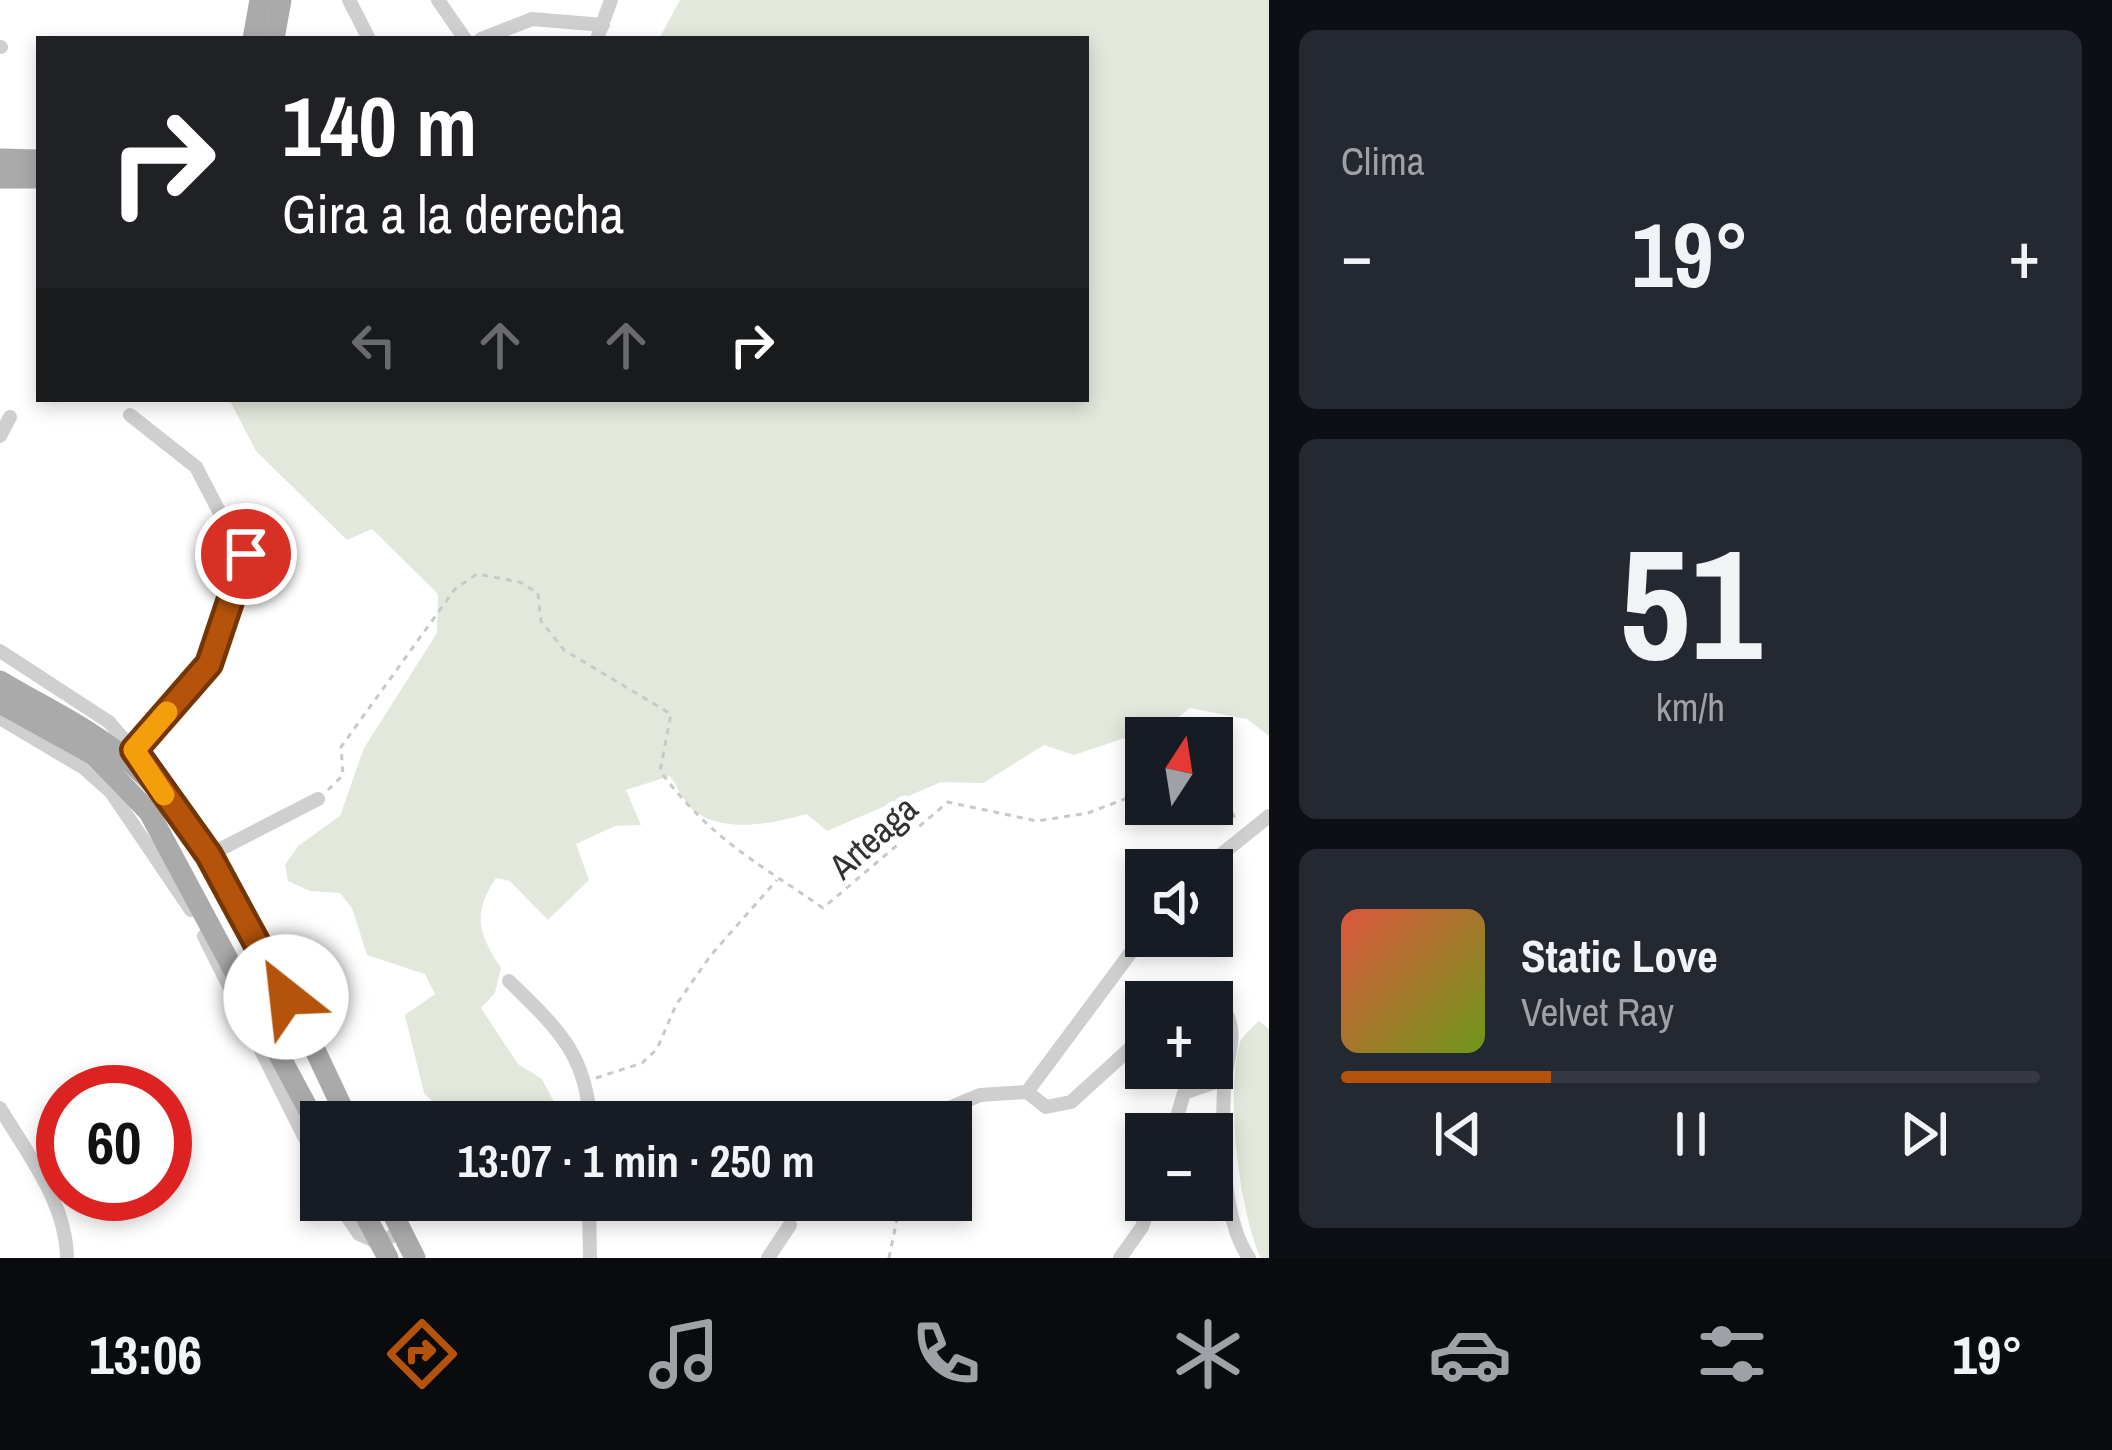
<!DOCTYPE html>
<html lang="es">
<head>
<meta charset="utf-8">
<style>
  :root { --surface:#171b24; --page:#242831; --text:#f1f3f6; --muted:#9ea1a6; --line:#363941; --accent:#b45309 }
  body { margin:0; font-family:"Archivo Narrow",sans-serif; background:var(--page); color:var(--text); height:100vh; display:flex; flex-direction:column; font-size:45px; white-space:nowrap }
  * { box-sizing:border-box; margin:0 }
  p { font-size:39px; color:var(--muted) }
  .icon { flex:none; width:66px; height:66px; fill:none; stroke:currentColor; stroke-width:2; stroke-linecap:round; stroke-linejoin:round }
  .map { position:relative; flex:1; overflow:hidden }
  .panel { display:flex; flex-direction:column; gap:30px; padding:30px; background:#0d0f14; width:843px }
  .panel>* { flex:none }
  .top-card { position:absolute; left:36px; top:36px; width:1053px; height:366px; border-radius:0px; box-shadow:0 6px 18px #0003; background:#202124; color:#fff; overflow:hidden }
  .needle { width:78px; rotate:12deg }
  .buttons { position:absolute; left:1125px; top:717px; display:grid; gap:24px }
  .buttons a { display:grid; place-items:center; width:108px; height:108px; border-radius:0px; background:var(--surface); box-shadow:0 6px 18px #0003; font-size:60px }
  .speed { position:absolute; left:36px; top:1065px; display:flex; gap:24px; font-size:60px; font-weight:700; text-align:center }
  .speed>* { display:grid; place-content:center; width:156px; height:156px; border-radius:50%; background:var(--surface); box-shadow:0 6px 18px #0003; line-height:1 }
  .speed .limit { border:18px solid #d22; background:#fff; color:#111 }
  .pin { position:absolute; display:grid; place-items:center; width:102px; height:102px; color:#fff; margin:-51px; border:6px solid #fff; border-radius:50%; box-shadow:0 3px 12px #0007 }
  .me { position:absolute; width:132px; margin:-66px; rotate:331deg; stroke-linejoin:round; filter:drop-shadow(0 0 9px #0008) }
  .turn { display:flex; align-items:center; gap:42px; height:252px; padding:0 48px; font-size:54px }
  .turn .icon { width:156px; height:156px; stroke-width:2.5 }
  .turn b { display:block; font-size:84px; line-height:102px }
  .lanes { display:flex; align-items:center; height:114px; padding:0 48px; background:#0003; justify-content:center; gap:60px; direction:ltr }
  .lanes .off { opacity:.35 }
  .big { font-size:90px; font-weight:700; line-height:1.1 }
  .panel .card { flex:1; display:flex; flex-direction:column; justify-content:center; gap:18px; min-width:0; padding:0 42px; border-radius:18px; background:var(--page) }
  .panel .dial { align-items:center; gap:0 }
  .dial b { font-size:156px; line-height:1 }
  .song { display:flex; align-items:center; gap:36px }
  .cover { width:144px; height:144px; border-radius:18px; background:linear-gradient(135deg,hsl(10 70% 55%),hsl(80 70% 35%)) }
  .played { height:12px; border-radius:6px; background:linear-gradient(90deg,var(--accent) 30%,var(--line) 30%) }
  .keys { display:flex; justify-content:space-around; direction:ltr }
  .heat { display:flex; justify-content:space-between; align-items:center; font-size:66px; direction:ltr }
  .trip { position:absolute; left:300px; top:1101px; width:672px; height:120px; border-radius:0px; background:var(--surface); box-shadow:0 6px 18px #0003; font-weight:700; line-height:120px; text-align:center }
  .tab-bar { display:flex; height:192px; justify-content:space-around; align-items:center; background:#090b0e; color:var(--muted) }
  .tab-bar .icon { width:84px; height:84px }
  .tab-bar .selected { color:var(--accent) }
  .tab-bar b { font-size:54px; color:var(--text) }
  main { display:flex; flex:1; min-height:0 }
  .map>svg:first-child { display:block }
  .green { fill:#e2e8dc }
  .lines { fill:none; stroke-linecap:round; stroke-linejoin:round }
  .path { stroke:#c9c9c9; stroke-width:3; stroke-dasharray:6 6; stroke-linecap:butt }
  .street { stroke:#cfcfcf; stroke-width:14 }
  .primary { stroke:#aaa; stroke-width:21 }
  .route-casing { stroke:#753606; stroke-width:30 }
  .route { stroke:#b45309; stroke-width:21 }
  .slow { stroke:#f59e0b; stroke-width:21 }
  .labels { text-anchor:middle; stroke-width:12; stroke-linejoin:round; paint-order:stroke }
  .street-label { font-size:36px; fill:#323232; stroke:#fff }
</style>
</head>
<body>
<main>
<div class="map">
<svg width="1269" height="1258" viewBox="0 0 1269 1258">
  <rect width="100%" height="100%" fill="#fff"/>
  <!-- green -->
  <g class="green">
    <path d="M680,0H1269V736L1247,719L1190,708L1173,722L1074,755L1044,745L983,783L941,782L827,831L807,814C774,823 722,835 692,809C683,801 677,785 670,776L626,790L641,825L615,826L576,844L589,880L548,920L510,881L496,878C472,914 478,933 501,968L495,993L481,1008L518,1064L542,1079L564,1121L439,1122L437,1106L424,1093L405,1015L435,994L425,974L367,955L352,908L340,893L310,891L288,881L285,865L298,846L340,816L364,748L437,633L438,594L372,529L347,540L256,451L229,399H1086V39H659Z"/>
    <path d="M1259,1021L1269,1029V1258H1261C1239,1211 1225,1093 1240,1042C1243,1035 1253,1027 1259,1021Z"/>
  </g>
  <g class="lines">
    <!-- path -->
    <g class="path">
      <path d="M1212,782L1237,821"/>
      <path d="M328,790L343,775L341,747L455,589L477,574L520,582L538,593L541,621L564,650L671,714L660,771C712,840 755,861 823,908L948,802L1037,821L1088,813L1146,791"/>
      <path d="M596,1078L642,1063L657,1049L676,1005L711,955L777,880"/>
      <path d="M889,1258L901,1200"/>
    </g>
    <!-- street -->
    <g class="street">
      <path d="M349,0L369,39"/>
      <path d="M438,0L465,39"/>
      <path d="M481,39L532,19L603,25"/>
      <path d="M597,39L611,0"/>
      <path d="M0,47H1"/>
      <path d="M0,436L10,417"/>
      <path d="M0,651L109,722L138,756"/>
      <path d="M0,718L84,768L111,792L191,910"/>
      <path d="M127,759L209,664L246,563L196,467L130,415"/>
      <path d="M209,855L318,799"/>
      <path d="M1202,870L1269,816"/>
      <path d="M204,936L321,1170"/>
      <path d="M509,981C556,1027 587,1054 590,1122"/>
      <path d="M1212,1008L1227,1015C1238,1038 1225,1064 1224,1089C1222,1137 1221,1217 1249,1258"/>
      <path d="M1027,1092L1046,1107L1071,1102L1146,1034"/>
      <path d="M0,1108C28,1155 66,1202 67,1258"/>
      <path d="M916,1122L980,1095L1027,1092L1146,932"/>
      <path d="M1172,1134L1184,1093L1225,1079"/>
      <path d="M336,1200L359,1234L380,1243L401,1231"/>
      <path d="M589,1200L590,1258"/>
      <path d="M768,1258L790,1225"/>
      <path d="M1120,1258L1142,1227L1151,1200"/>
    </g>
    <!-- primary -->
    <g class="primary">
      <path d="M253,39L260,0"/>
      <path d="M274,39L281,0"/>
      <path d="M0,159L39,160"/>
      <path d="M0,178H39"/>
      <path d="M0,681C45,708 92,729 132,764C226,847 295,1009 349,1122"/>
      <path d="M0,703L94,755L149,812L321,1133"/>
      <path d="M357,1200L388,1258"/>
      <path d="M386,1200L415,1258"/>
    </g>
  </g>
  <g class="lines">
    <!-- route casing -->
    <g class="route-casing">
      <path id="route" d="M246,554L209,664L134,750L209,855L286,997"/>
    </g>
    <!-- route -->
    <use href="#route" class="route"/>
    <!-- slow -->
    <path class="slow" d="M164,795L134,750L167,712"/>
  </g>
  <g class="labels">
    <!-- street labels -->
    <g class="street-label">
      <text transform="translate(873 837) rotate(-42)" y="13">Arteaga</text>
    </g>
  </g>
</svg>
<div class="buttons">
<a><svg class="needle" viewBox="-14 -14 28 28"><path d="M0-13l5 13h-10z" fill="#e53935"/><path d="M0 13l5-13h-10z" fill="#9ea1a6"/></svg></a>
<a><svg class="icon" aria-label="sound" viewBox="0 0 24 24"><path d="M4 9h4l5-4v14l-5-4H4zM17 9q2 3 0 6"/></svg></a>
<a>+</a>
<a>−</a>
</div>
<div class="speed"><div class="limit">60</div></div>
<div class="pin" style="left:246px;top:554px;background:#d93025"><svg class="icon" aria-label="arrive" viewBox="0 0 24 24"><path d="M6 21V4h12l-3 4 3 4H6"/></svg></div>
<svg class="me" style="left:286px;top:997px" viewBox="-20 -20 40 40"><circle r="19" fill="#fff"/><path d="M0-13L10 11 0 6-10 11z" fill="#b45309"/></svg>
<div class="trip">13:07 · 1 min · 250 m</div>
<div class="top-card">
<div class="turn"><svg class="icon" aria-label="right" viewBox="0 0 24 24"><path d="M7 20v-9h11M14 6l5 5-5 5"/></svg><div><b>140 m</b>Gira a la derecha</div></div>
<div class="lanes"><svg class="icon off" aria-label="left" viewBox="0 0 24 24"><path d="M17 20v-9H6M10 6l-5 5 5 5"/></svg><svg class="icon off" aria-label="ahead" viewBox="0 0 24 24"><path d="M12 20V5M6 11l6-6 6 6"/></svg><svg class="icon off" aria-label="ahead" viewBox="0 0 24 24"><path d="M12 20V5M6 11l6-6 6 6"/></svg><svg class="icon" aria-label="right" viewBox="0 0 24 24"><path d="M7 20v-9h11M14 6l5 5-5 5"/></svg></div>
</div>
</div>
<section class="panel">
<div class="card"><p>Clima</p>
<div class="heat"><a>−</a><b class="big">19°</b><a>+</a></div>
</div>
<div class="card dial"><b>51</b><p>km/h</p></div>
<div class="card">
<div class="song"><i class="cover"></i><div><b>Static Love</b><p>Velvet Ray</p></div></div>
<div class="played"></div>
<div class="keys"><svg class="icon" aria-label="previous" viewBox="0 0 24 24"><path d="M18 5L8 12l10 7zM5 5v14"/></svg><svg class="icon" aria-label="pause" viewBox="0 0 24 24"><path d="M8 5v14M16 5v14"/></svg><svg class="icon" aria-label="next" viewBox="0 0 24 24"><path d="M6 5l10 7-10 7zM19 5v14"/></svg></div>
</div>
</section>
</main>
<nav class="tab-bar">
<b>13:06</b>
<svg class="icon selected" aria-label="directions" viewBox="0 0 24 24"><path d="M12 3l9 9-9 9-9-9zM9 14v-3h6M13 9l2 2-2 2"/></svg>
<svg class="icon" aria-label="music" viewBox="0 0 24 24"><path d="M9 18V5l10-2v13"/><circle cx="6" cy="18" r="3"/><circle cx="16" cy="16" r="3"/></svg>
<svg class="icon" aria-label="phone" viewBox="0 0 24 24"><path d="M5 4h4l2 5-3 2q2 4 5 5l2-3 5 2v4C11 20 4 13 5 4z"/></svg>
<svg class="icon" aria-label="climate" viewBox="0 0 24 24"><path d="M12 3v18M4 7l16 10M4 17L20 7"/></svg>
<svg class="icon" aria-label="car" viewBox="0 0 24 24"><path d="M5 17H2v-5l4-1 3-4h7l3 4 3 1v5h-3M9 17h6M6 11h13"/><circle cx="7" cy="17" r="2"/><circle cx="17" cy="17" r="2"/></svg>
<svg class="icon" aria-label="filters" viewBox="0 0 24 24"><path d="M4 7h16M4 17h16"/><circle cx="9" cy="7" r="2"/><circle cx="15" cy="17" r="2"/></svg>
<b>19°</b>
</nav>
</body>
</html>
